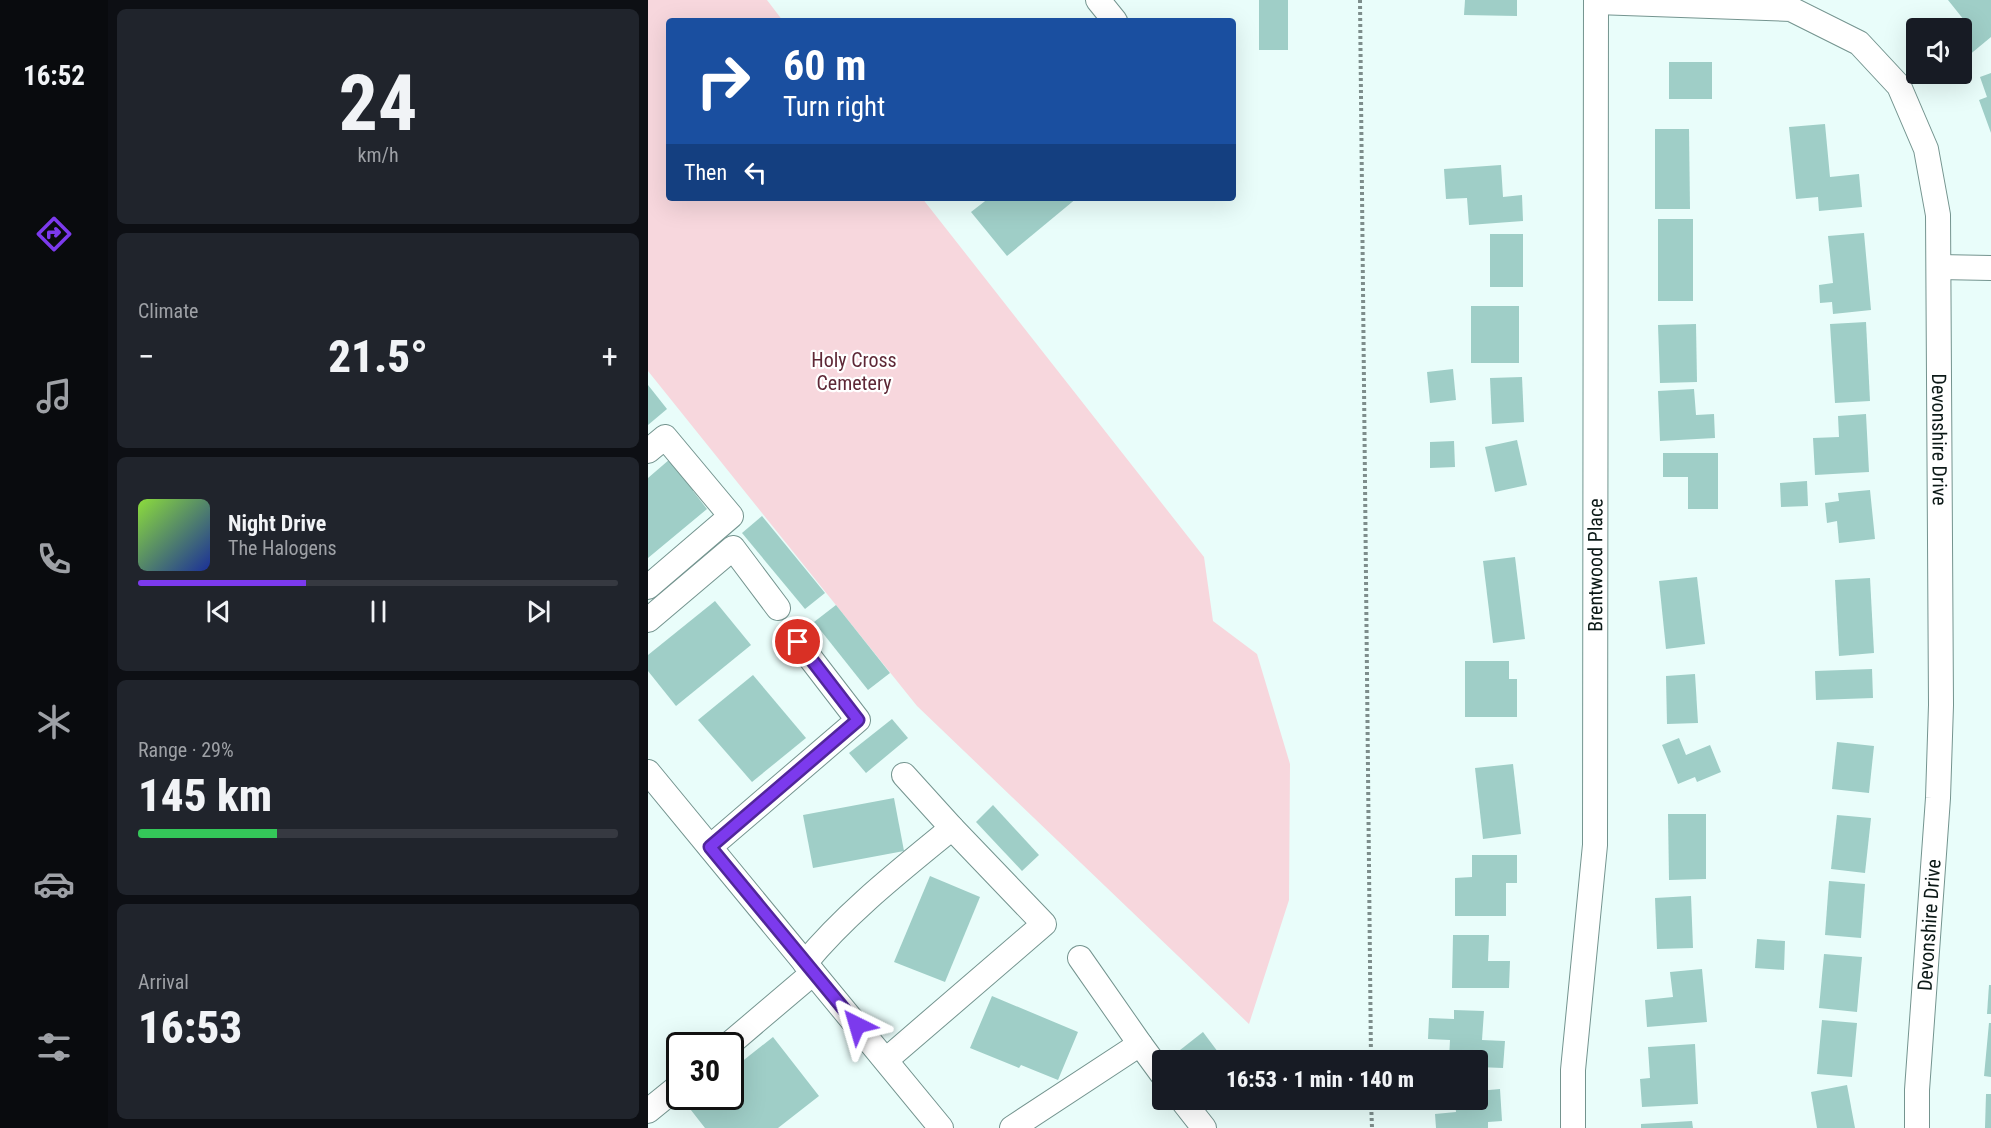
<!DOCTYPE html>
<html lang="en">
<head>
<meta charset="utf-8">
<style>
  :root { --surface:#171b24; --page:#20242c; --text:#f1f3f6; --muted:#9ea1a6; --line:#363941; --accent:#7c3aed }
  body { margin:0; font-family:"Roboto Condensed",sans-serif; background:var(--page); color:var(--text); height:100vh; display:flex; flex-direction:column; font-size:22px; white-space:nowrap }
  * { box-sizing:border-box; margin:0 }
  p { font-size:20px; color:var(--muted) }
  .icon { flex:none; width:33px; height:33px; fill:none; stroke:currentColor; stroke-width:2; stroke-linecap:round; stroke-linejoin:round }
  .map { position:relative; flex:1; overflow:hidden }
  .side { display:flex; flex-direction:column; gap:9px; padding:9px; background:#0d0f14; width:540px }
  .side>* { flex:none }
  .banner { position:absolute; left:18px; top:18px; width:570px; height:183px; border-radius:6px; box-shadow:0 6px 24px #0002; background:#1a4fa0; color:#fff; overflow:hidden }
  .tools { position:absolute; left:1258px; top:18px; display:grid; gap:12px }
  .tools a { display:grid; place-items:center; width:66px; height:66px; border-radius:6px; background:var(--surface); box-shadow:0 6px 24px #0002; font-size:30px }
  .speed { position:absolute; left:18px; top:1032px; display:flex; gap:12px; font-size:30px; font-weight:700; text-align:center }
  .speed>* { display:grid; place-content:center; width:78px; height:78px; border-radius:50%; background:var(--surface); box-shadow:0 6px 24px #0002; line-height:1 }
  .speed .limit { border:3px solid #111; border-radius:9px; background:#fff; color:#111 }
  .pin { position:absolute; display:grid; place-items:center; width:51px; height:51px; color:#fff; margin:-26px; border:3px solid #fff; border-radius:50%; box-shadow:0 2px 6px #0007 }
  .me { position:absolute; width:66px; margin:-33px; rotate:320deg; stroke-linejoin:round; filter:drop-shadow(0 0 4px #0008) }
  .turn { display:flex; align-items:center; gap:21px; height:126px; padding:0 18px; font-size:27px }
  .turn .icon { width:78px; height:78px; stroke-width:2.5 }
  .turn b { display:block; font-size:42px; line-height:51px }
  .then { display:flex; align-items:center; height:57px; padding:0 18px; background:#0003; gap:12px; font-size:22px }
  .big { font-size:45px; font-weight:800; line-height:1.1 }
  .side .card { flex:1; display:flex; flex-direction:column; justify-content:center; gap:9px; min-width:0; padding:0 21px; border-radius:9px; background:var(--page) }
  .side .dial { align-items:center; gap:0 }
  .dial b { font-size:78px; line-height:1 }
  .song { display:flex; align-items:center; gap:18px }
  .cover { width:72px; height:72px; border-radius:9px; background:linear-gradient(135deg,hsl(90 70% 55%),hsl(230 70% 35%)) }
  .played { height:6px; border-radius:3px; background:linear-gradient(90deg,var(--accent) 35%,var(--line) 35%) }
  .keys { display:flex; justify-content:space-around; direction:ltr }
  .heat { display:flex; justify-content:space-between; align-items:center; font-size:33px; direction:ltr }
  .charge { height:9px; border-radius:4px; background:linear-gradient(90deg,#34c759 29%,var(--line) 0) }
  .trip { position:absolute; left:504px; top:1050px; width:336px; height:60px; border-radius:6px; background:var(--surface); box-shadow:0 6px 24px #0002; font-weight:800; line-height:60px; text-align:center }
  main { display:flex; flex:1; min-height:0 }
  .tabs { display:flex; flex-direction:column; width:108px; justify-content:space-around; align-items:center; background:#090b0e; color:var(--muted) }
  .tabs .icon { width:42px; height:42px }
  .tabs .on { color:var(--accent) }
  .tabs b { font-size:27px; color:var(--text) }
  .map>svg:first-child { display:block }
  .green { fill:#f7d7dd }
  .building { fill:#9fcec7 }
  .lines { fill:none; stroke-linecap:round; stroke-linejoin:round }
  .minor-casing { stroke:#74948f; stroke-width:26 }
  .path { stroke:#7d8d8b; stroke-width:4; stroke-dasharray:3 3; stroke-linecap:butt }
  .minor { stroke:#fff; stroke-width:24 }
  .route-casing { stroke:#51269a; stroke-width:15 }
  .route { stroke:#7c3aed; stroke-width:10 }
  .labels { text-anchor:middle; stroke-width:4.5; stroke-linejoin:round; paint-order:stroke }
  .park-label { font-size:20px; fill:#5e2836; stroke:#fff }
  .street-label { font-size:20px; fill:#0c1917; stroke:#fff }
</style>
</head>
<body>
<main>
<nav class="tabs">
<b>16:52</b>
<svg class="icon on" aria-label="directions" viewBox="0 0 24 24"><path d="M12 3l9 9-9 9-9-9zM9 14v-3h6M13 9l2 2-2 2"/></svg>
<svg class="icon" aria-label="music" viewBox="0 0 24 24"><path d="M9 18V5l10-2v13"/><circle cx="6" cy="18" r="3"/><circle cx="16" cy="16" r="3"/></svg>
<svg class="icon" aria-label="phone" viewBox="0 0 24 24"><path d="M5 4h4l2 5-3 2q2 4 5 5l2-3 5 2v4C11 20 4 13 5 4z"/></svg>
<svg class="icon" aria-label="climate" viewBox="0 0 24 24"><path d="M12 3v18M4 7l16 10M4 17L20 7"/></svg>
<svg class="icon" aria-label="car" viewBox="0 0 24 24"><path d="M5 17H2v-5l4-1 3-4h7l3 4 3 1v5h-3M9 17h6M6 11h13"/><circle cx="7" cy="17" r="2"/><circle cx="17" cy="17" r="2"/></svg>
<svg class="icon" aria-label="filters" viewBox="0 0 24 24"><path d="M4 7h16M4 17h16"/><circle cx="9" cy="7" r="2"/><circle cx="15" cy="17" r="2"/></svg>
</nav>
<section class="side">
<div class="card dial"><b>24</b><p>km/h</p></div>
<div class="card"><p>Climate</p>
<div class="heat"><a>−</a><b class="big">21.5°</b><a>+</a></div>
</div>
<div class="card">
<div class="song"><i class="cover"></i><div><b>Night Drive</b><p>The Halogens</p></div></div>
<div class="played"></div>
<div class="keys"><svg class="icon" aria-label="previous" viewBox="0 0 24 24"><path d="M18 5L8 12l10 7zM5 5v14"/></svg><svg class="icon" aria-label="pause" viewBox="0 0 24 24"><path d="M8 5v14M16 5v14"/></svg><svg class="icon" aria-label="next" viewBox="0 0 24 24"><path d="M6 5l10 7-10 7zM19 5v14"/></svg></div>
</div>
<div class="card"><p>Range · 29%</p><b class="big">145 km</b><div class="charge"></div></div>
<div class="card"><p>Arrival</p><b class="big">16:53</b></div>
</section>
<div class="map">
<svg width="1343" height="1128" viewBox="0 0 1343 1128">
  <rect width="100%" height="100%" fill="#e9fdfa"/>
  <!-- green -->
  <path class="green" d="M0,0H119L135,21H21V198H274L556,557L565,621L609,654L642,764L641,900L601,1024L269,706L0,371Z"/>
  <!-- building -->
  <g class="building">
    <rect x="611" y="0" width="29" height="50"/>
    <path d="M817,0H869V16L816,15Z"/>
    <path d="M1300,0H1343V37L1314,61V28H1305L1316,20Z"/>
    <rect x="1021" y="62" width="43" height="37"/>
    <path d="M1343,73V133L1331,100L1339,97L1332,77Z"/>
    <path d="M1177,124L1182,177L1211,174L1214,207L1171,211L1170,197L1148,199L1141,127Z"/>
    <path d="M1007,129H1041L1042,209H1007Z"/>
    <path d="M853,165L855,197L874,195L875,221L821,225L819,198L798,199L796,169Z"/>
    <path d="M341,198H429L359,256L323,212Z"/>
    <rect x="1010" y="219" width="35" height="82"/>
    <path d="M1216,233L1223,310L1185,314L1184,302L1172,303L1171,285L1185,283L1180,236Z"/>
    <rect x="842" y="234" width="33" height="53"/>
    <rect x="823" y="306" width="48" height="57"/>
    <path d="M1218,322L1222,401L1187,403L1182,324Z"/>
    <path d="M1048,324L1049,382L1012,383L1010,325Z"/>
    <path d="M805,369L808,400L782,403L779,372Z"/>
    <path d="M874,377L876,422L844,424L842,378Z"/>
    <path d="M0,385L19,409L0,425Z"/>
    <path d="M1046,389L1048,415L1066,414L1067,438L1012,441L1010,391Z"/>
    <path d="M1218,414L1221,472L1167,475L1165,438L1191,437L1190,416Z"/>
    <path d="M869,440L879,485L847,492L837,447Z"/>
    <path d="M806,441L807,467L782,468V442Z"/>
    <path d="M29,453L54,483L45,491L59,509L0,558V478Z"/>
    <path d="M1015,453H1070V509H1040V477H1015Z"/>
    <path d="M1159,481L1160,506L1133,507L1132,483Z"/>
    <path d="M1222,490L1227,539L1191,543L1189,521L1179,523L1177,503L1191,501L1190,493Z"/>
    <path d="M114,516L177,593L157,609L94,533Z"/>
    <path d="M867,557L877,639L845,643L835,561Z"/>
    <path d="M1049,577L1057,644L1018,649L1011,581Z"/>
    <path d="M1222,578L1226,653L1191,656L1187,580Z"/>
    <path d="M67,601L103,645L28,706L0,671V655Z"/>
    <path d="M188,605L242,673L220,690L166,622Z"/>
    <path d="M817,661H861V679H869V717H817Z"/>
    <path d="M1224,669L1225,698L1168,700L1167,671Z"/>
    <path d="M1047,674L1050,723L1019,724L1018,676Z"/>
    <path d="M105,675L158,738L104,782L50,720Z"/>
    <path d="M244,719L260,738L218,773L201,753Z"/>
    <path d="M1031,738L1038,755L1062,745L1073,772L1049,782L1047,777L1030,784L1014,745Z"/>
    <path d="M1189,742L1226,746L1221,793L1184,789Z"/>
    <path d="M865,764L873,834L835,839L827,768Z"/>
    <path d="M246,798L256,851L165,868L155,815Z"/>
    <path d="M345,805L391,855L374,871L328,822Z"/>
    <path d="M1020,814H1058V879L1021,880Z"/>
    <path d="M1189,815L1223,818L1217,873L1183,869Z"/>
    <path d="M824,855H869V883H858V916H807V878L824,877Z"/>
    <path d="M282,876L332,897L297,982L246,962Z"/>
    <path d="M1181,881L1217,884L1213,938L1177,935Z"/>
    <path d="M1043,896L1045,948L1009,949L1007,898Z"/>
    <path d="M805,935H841L840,961H862L861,988H804Z"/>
    <path d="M1109,939L1137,941L1136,970L1107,968Z"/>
    <path d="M1176,954L1214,957L1209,1012L1171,1008Z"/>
    <path d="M1054,969L1059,1022L999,1027L997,1000L1025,997L1022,972Z"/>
    <path d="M1341,985H1343V1014H1339Z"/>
    <path d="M344,996L430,1032L410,1080L373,1065L371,1068L322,1048Z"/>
    <path d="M806,1010L836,1011L834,1040L857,1041L855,1068L830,1067V1060H801L802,1040L780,1039L781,1018L806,1019Z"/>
    <path d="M1174,1020L1209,1023L1204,1077L1169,1074Z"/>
    <path d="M1341,1023H1343V1077L1336,1076Z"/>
    <path d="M555,1032L576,1060H532L527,1054Z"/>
    <path d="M125,1037L171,1096L130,1128H57L39,1105L50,1096H82V1071Z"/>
    <path d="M1047,1044L1050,1104L994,1107L992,1079L1002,1078L1000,1047Z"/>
    <path d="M1199,1085L1207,1128H1169L1163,1092Z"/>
    <path d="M852,1089L854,1121L840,1122V1128H788L787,1114L808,1112L807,1100H830V1091Z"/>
    <path d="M1338,1094H1343V1128H1337Z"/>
    <path d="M561,1100H578L567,1107Z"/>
    <path d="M1044,1121L1045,1128H993V1124Z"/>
  </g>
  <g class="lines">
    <!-- minor casing -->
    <g class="minor-casing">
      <g id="minor">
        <path d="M450,0L467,21"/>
        <path id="s1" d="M948,2L1143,9L1211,43L1251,86L1278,149L1290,215L1293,705L1290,798L1269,1090V1128"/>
        <path d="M1291,267L1343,268"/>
        <path d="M0,451L17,437L83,516L0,587"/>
        <path d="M0,620L85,548L130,608"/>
        <path d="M0,772L293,1128"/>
        <path d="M62,847L210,720L150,642"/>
        <path d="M157,963C199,912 253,870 304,828L256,775"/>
        <path d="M492,1044L514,1074"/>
        <path d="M79,1046L165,973"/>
        <path d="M238,1060L396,924L304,828"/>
        <path d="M534,1100L556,1128"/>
        <path d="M0,1111L32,1085"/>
        <path d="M364,1128L492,1044L432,958"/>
        <path id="s2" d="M925,1128V1070L947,845L948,0"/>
      </g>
    </g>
    <!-- path -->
    <g class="path">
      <path d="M712,0L723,1060"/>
      <path d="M723,1100L724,1128"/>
    </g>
    <!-- minor -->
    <use href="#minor" class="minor"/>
  </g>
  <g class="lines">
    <!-- route casing -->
    <g class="route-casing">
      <path id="route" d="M150,642L210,720L62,847L209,1025"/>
    </g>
    <!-- route -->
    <use href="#route" class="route"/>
  </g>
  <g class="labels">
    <!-- park labels -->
    <g class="park-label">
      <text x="206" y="367">Holy Cross<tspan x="206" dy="23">Cemetery</tspan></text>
    </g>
    <!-- street labels -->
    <g class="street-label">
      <text dy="7" stroke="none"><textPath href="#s1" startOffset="690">Devonshire Drive</textPath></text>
      <text dy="7" stroke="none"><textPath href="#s2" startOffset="564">Brentwood Place</textPath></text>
      <text transform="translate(1281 925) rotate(-86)" y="7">Devonshire Drive</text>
    </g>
  </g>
</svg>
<div class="tools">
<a><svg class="icon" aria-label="sound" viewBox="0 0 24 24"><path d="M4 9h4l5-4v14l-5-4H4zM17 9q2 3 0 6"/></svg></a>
</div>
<div class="speed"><div class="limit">30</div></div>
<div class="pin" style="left:150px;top:642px;background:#d93025"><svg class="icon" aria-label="arrive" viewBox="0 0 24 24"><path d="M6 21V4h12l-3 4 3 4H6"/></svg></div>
<svg class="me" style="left:209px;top:1025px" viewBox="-20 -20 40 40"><path d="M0-17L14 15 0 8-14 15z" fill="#7c3aed" stroke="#fff" stroke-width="4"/></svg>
<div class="trip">16:53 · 1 min · 140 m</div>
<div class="banner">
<div class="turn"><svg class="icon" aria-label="right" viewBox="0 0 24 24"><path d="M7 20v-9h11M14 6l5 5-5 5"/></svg><div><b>60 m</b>Turn right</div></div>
<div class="then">Then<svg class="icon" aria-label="left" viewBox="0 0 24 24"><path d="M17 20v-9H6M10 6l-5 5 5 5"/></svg></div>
</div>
</div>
</main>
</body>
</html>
